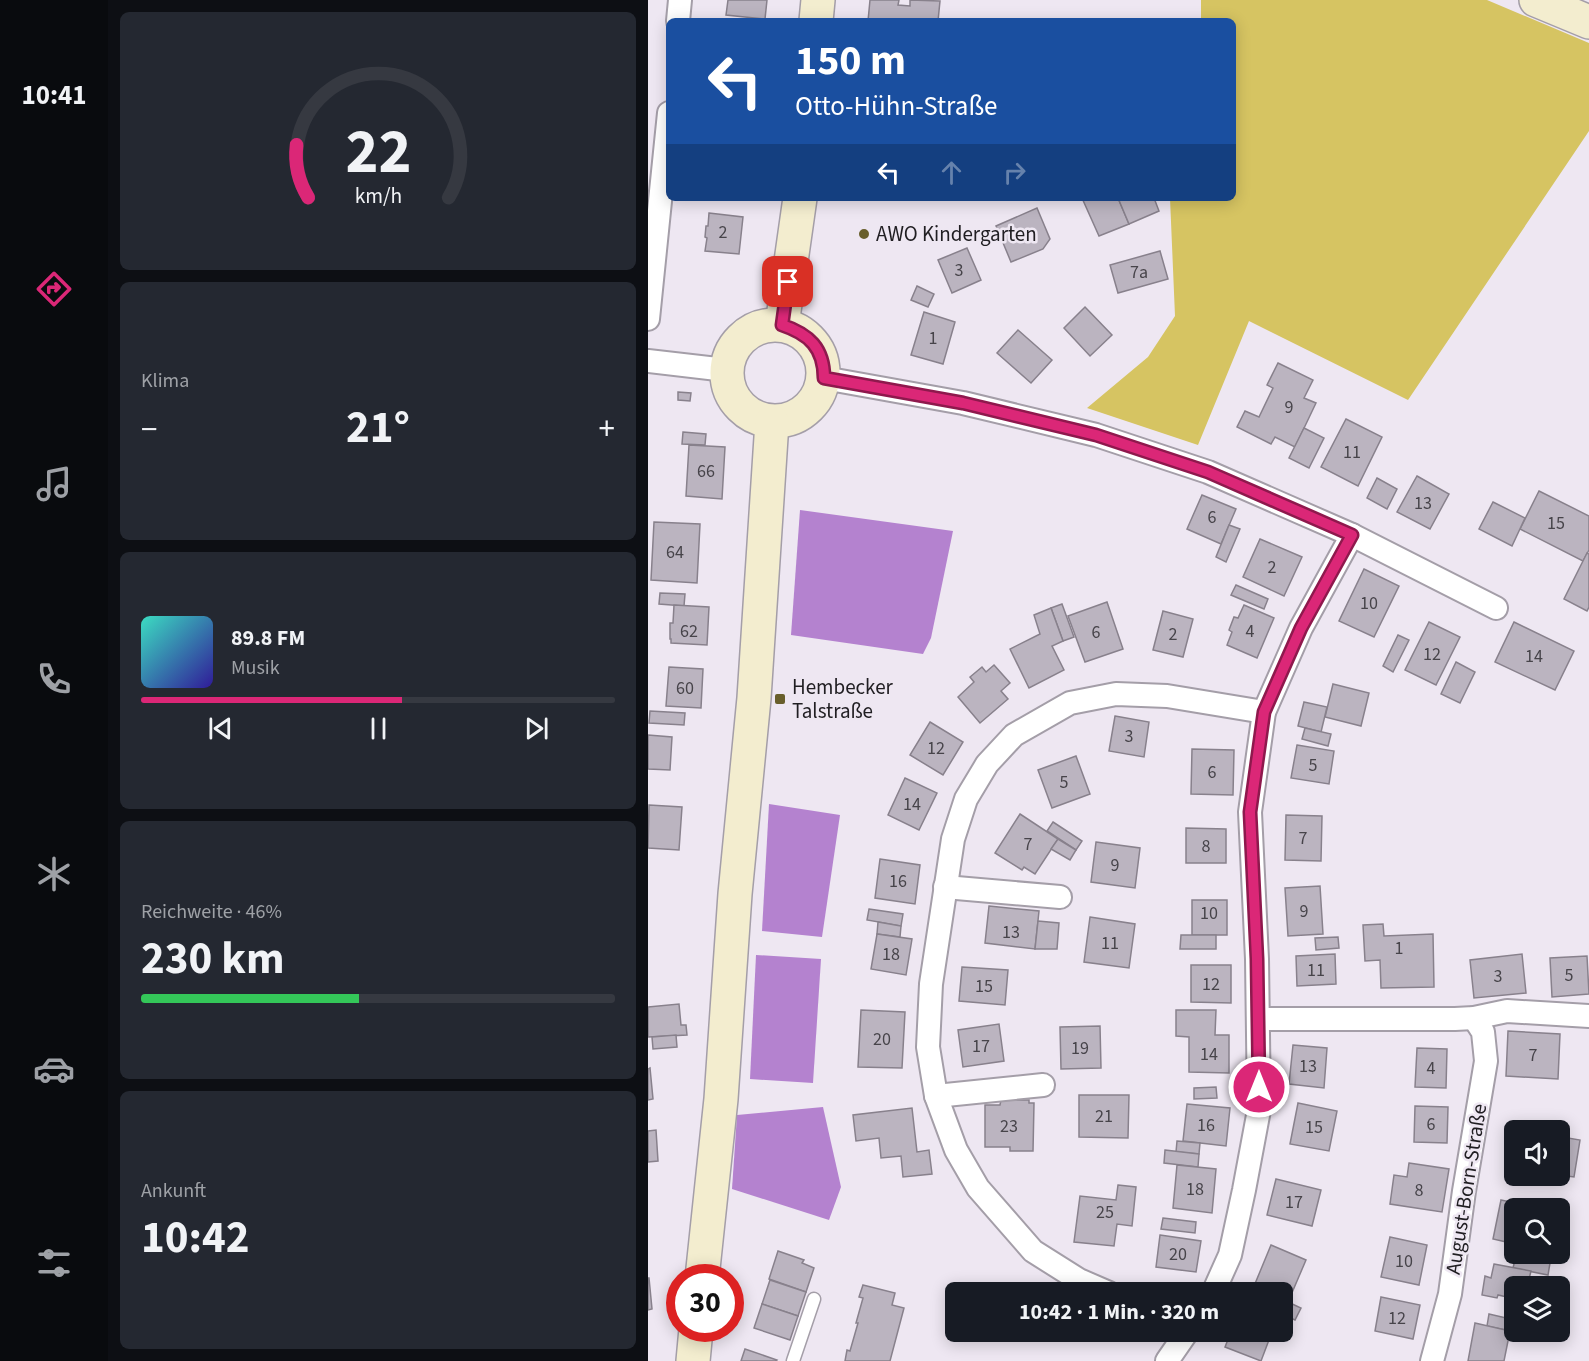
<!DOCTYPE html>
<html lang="de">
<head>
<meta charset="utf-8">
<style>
  :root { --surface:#171b24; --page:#242831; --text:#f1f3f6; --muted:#9ea1a6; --line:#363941; --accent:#db2777 }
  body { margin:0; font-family:"Source Sans 3",sans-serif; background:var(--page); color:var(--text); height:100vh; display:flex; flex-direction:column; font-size:22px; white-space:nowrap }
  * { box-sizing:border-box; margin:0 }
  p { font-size:20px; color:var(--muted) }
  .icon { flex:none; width:33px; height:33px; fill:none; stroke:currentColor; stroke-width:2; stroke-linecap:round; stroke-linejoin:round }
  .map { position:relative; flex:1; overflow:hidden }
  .panel { display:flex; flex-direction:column; gap:12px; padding:12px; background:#0d0f14; width:540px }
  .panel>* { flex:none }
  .guide { position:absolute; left:18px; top:18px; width:570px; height:183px; border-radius:9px; box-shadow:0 3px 15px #0003; background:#1a4fa0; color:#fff; overflow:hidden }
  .fabs { position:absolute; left:856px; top:1120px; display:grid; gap:12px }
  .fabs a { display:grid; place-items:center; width:66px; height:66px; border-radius:9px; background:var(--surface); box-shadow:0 3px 15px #0003; font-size:30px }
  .speed { position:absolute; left:18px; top:1264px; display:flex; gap:12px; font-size:30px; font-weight:700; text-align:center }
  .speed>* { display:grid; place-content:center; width:78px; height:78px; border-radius:50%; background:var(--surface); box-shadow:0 3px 15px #0003; line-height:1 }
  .speed .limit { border:9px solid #d22; background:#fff; color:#111 }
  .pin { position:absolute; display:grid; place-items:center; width:51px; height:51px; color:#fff; margin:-26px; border-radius:12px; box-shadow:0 3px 9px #0006 }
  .me { position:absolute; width:66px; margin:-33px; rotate:0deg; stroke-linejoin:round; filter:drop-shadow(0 0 4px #0008) }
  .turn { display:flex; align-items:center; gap:21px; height:126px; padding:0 30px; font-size:27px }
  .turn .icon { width:78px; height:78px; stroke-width:2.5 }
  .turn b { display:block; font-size:42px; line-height:51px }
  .lanes { display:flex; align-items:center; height:57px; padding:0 30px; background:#0003; justify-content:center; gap:30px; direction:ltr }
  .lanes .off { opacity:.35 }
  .big { font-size:45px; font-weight:700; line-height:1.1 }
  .panel .tile { flex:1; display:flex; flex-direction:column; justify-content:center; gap:9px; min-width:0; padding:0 21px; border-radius:9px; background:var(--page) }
  .panel .dial { align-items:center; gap:0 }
  .dial svg { height:156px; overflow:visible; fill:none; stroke:var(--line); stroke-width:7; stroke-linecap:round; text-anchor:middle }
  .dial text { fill:var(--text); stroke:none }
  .song { display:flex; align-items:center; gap:18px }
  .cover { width:72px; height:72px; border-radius:9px; background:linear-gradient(135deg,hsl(170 70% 55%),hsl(250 70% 35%)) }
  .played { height:6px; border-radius:3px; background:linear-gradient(90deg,var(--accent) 55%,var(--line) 55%) }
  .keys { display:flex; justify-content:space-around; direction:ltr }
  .heat { display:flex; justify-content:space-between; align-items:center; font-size:33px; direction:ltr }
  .charge { height:9px; border-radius:4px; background:linear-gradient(90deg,#34c759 46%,var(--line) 0) }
  .trip { position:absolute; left:297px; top:1282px; width:348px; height:60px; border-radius:9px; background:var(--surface); box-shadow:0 3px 15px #0003; font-weight:700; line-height:60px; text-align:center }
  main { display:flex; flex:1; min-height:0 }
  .tabs { display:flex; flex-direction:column; width:108px; justify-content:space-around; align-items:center; background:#090b0e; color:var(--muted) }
  .tabs .icon { width:42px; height:42px }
  .tabs .current { color:var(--accent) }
  .tabs b { font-size:27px; color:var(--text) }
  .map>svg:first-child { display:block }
  .green { fill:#d6c462 }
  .water { fill:#b482cf }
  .building { fill:#bbb4c0; stroke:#88818c; stroke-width:1.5 }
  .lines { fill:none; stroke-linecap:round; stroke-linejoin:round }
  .lane-casing { stroke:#a49ea8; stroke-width:15 }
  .street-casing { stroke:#a49ea8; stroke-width:26 }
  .secondary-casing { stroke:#a49ea8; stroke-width:36 }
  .lane { stroke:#fff; stroke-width:12 }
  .street { stroke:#fff; stroke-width:22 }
  .secondary { stroke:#f3edcf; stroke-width:33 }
  .route-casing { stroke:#8e194d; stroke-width:15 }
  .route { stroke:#db2777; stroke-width:10 }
  .poi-dot { fill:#685e2b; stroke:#eee7f2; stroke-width:2 }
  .labels { text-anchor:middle; stroke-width:5; stroke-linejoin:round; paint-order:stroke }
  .number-label { font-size:18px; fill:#47444a }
  .poi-label { font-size:21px; fill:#201e22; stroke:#eee7f2; text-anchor:start }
  .street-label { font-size:21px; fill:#201e22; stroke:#eee7f2 }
</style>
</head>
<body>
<main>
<nav class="tabs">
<b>10:41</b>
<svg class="icon current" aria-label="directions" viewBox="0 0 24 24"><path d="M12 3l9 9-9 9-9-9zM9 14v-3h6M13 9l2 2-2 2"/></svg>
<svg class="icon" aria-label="music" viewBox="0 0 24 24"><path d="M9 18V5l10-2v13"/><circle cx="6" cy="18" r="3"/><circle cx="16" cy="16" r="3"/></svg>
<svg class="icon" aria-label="phone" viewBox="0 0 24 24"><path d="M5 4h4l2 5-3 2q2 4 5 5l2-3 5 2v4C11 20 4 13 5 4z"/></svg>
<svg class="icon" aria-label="climate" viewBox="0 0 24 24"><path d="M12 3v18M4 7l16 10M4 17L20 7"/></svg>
<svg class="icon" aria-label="car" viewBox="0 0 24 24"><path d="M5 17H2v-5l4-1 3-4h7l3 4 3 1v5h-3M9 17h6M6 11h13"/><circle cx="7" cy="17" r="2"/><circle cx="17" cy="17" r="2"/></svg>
<svg class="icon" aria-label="filters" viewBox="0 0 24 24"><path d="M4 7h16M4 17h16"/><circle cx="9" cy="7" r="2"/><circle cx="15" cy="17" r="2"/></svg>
</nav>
<section class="panel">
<div class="tile dial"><svg viewBox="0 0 100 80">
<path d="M14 69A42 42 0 1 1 86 69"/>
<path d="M14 69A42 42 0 0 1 8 42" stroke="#db2777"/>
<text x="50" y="56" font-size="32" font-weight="700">22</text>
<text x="50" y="72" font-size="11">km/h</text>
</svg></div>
<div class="tile"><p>Klima</p>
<div class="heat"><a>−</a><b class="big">21°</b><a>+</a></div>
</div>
<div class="tile">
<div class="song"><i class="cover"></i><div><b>89.8 FM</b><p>Musik</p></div></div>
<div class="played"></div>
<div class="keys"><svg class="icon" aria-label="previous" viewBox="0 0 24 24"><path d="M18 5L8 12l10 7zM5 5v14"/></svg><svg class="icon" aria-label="pause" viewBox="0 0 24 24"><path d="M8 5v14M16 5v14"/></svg><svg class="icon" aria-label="next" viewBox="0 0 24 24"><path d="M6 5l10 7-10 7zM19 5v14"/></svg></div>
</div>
<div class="tile"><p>Reichweite · 46%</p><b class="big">230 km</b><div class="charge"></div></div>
<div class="tile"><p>Ankunft</p><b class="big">10:42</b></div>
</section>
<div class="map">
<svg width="941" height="1361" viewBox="0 0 941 1361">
  <rect width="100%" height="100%" fill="#eee7f2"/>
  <!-- green -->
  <path class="green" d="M553,0H839L941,43V131L760,400L601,321L550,445L439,408L500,357L527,316L522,198H585V21H553Z"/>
  <!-- water -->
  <g class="water">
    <path d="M152,510L305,531L283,638L275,654L143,635Z"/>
    <path d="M121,804L192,815L174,937L114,931Z"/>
    <path d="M108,955L173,959L165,1083L102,1079Z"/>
    <path d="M175,1107L193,1187L181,1220L84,1189L89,1115Z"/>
  </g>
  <!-- building -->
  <g class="building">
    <path d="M80,0H119L117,19L78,15Z"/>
    <path d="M222,0H251L250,5L262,6V0L292,1L290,21H220Z"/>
    <path d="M434,198H470L481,224L451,236Z"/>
    <path d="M470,198H506L511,211L481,224Z"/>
    <path d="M389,208L402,239L395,249L363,262L348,226Z"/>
    <path d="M61,213L95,217L91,254L57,251L59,238L57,237L58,226H60Z"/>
    <path d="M319,248L333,280L304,293L290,260Z"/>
    <path d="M512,251L520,279L470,293L462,265Z"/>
    <path d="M269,286L286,294L280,307L263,300Z"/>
    <path d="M437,307L464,335L442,356L416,328Z"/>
    <path d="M276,312L307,322L295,364L263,355Z"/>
    <path d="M370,330L404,360L383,383L349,353Z"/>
    <path d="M630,363L665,380L656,398L668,403L647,447L627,437L623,444L589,427L597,411L611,417L625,388L619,385Z"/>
    <path d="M30,392L43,393L42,401L30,400Z"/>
    <path d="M698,419L734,437L710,486L673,467Z"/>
    <path d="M656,428L676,438L661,468L641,458Z"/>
    <path d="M35,432L58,434L57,445L34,444Z"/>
    <path d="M41,445L77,447L74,499L38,496Z"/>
    <path d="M769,476L801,494L782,529L749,512Z"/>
    <path d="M729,478L749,489L739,509L719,498Z"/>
    <path d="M891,491L941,516V550L935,561L872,529Z"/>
    <path d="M554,495L588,509L573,544L539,529Z"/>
    <path d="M845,502L877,518L864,546L831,529Z"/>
    <path d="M6,522L52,524L49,583L3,580Z"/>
    <path d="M581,525L592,529L578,562L568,557Z"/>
    <path d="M612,539L654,557L636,596L595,577Z"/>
    <path d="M939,553L941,554V607L939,611L916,599Z"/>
    <path d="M716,569L751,586L726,637L691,621Z"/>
    <path d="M588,585L620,599L616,609L583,595Z"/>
    <path d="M12,593L37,594L36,606L11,604Z"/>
    <path d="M459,602L475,649L437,662L420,616Z"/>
    <path d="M414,604L426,637L415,641L403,608Z"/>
    <path d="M26,605L61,607L59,645L23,643V639H22V623H25Z"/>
    <path d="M596,605L626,618L609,658L579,645L584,632L581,630L586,617L590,618Z"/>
    <path d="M403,608L415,641L404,646L416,670L381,688L362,649L392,634L386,615Z"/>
    <path d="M515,611L545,619L535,657L505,650Z"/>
    <path d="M781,622L812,637L788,685L757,670Z"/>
    <path d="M866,622L926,651L907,690L847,662Z"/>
    <path d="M750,635L761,640L745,672L735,666Z"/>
    <path d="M808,662L827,672L812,703L793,694Z"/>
    <path d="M346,665L362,683L353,691L360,699L332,723L310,697L326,682L322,677L334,667L338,672Z"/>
    <path d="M21,667L55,669L53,708L18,706Z"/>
    <path d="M685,684L721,693L713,726L677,717Z"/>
    <path d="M656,702L679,707L673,732L650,726Z"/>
    <path d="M2,711L37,713L36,725L1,723Z"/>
    <path d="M467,716L501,722L496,757L461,751Z"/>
    <path d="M282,722L315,742L295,775L262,755Z"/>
    <path d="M657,728L683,734L680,746L654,739Z"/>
    <path d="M0,735L24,737L22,770L0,769Z"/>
    <path d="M649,745L686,751L681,784L643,778Z"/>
    <path d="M544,749L586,750L585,795L543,794Z"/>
    <path d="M428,756L442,794L404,808L390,770Z"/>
    <path d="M257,778L289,793L271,830L240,815Z"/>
    <path d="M1,805L34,807L31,850L0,848Z"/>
    <path d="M372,814L410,839L387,874L376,867L374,870L347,853Z"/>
    <path d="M638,815L674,816L673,861L637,860Z"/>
    <path d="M405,822L434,841L428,850L399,831Z"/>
    <path d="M538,828L578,829V863H538Z"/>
    <path d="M410,839L428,850L422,860L403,849Z"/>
    <path d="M448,842L492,848L487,888L443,882Z"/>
    <path d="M232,859L272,865L267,904L227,898Z"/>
    <path d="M672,886L675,934L640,936L637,888Z"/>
    <rect x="544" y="900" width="35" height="35"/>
    <path d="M341,906L391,911L387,949L337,943Z"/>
    <path d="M221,909L255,914L253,926L219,920Z"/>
    <path d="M442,917L487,924L481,968L436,962Z"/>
    <path d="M390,921L411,923L409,949H387Z"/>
    <path d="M230,922L253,926L252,937L229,934Z"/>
    <path d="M735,924L736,936L785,934L786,987L733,988L732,960L717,961L715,925Z"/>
    <path d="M229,934L264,939L258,975L223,969Z"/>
    <path d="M533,935H568V949H532Z"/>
    <path d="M690,937L691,948L668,950L667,938Z"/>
    <path d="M687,954L688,984L649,986L648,956Z"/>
    <path d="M874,954L878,993L826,998L822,960Z"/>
    <path d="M939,956L941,994L904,997L902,958Z"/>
    <path d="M543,965H583V1003L543,1002Z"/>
    <path d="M314,967L360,970L357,1005L311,1001Z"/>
    <path d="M31,1004L33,1025H38L39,1035L0,1037V1007Z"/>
    <path d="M213,1010L257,1012L254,1068L210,1067Z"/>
    <path d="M528,1010H568L567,1035H581V1073L541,1072V1037L528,1036Z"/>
    <path d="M351,1024L356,1061L315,1067L310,1030Z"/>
    <path d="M452,1026L453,1068L413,1069L412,1027Z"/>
    <path d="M860,1031L912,1034L910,1079L858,1076Z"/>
    <path d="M28,1035L29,1047L5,1049L4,1037Z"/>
    <path d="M645,1045L679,1048L676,1088L641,1084Z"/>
    <path d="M769,1048L799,1049L798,1088L767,1087Z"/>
    <path d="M2,1068L5,1099L0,1100V1069Z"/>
    <path d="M568,1087L569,1098L546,1099V1088Z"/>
    <path d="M431,1095H481L480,1138L431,1137Z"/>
    <path d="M353,1100H381V1103H386L385,1151H362V1147H337V1105H352Z"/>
    <path d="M650,1103L689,1111L681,1151L642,1144Z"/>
    <path d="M539,1104L582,1108L578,1146L535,1141Z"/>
    <path d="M767,1106L800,1107L799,1143L766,1142Z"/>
    <path d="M264,1108L269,1152L281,1150L284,1174L255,1177L253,1156L233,1158L231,1138L208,1141L205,1115Z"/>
    <path d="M897,1126L915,1129L914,1137L932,1140L926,1177L912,1175V1131H897Z"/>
    <path d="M8,1130L10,1161L0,1162V1131Z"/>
    <path d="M529,1141L552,1143L551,1154L528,1152Z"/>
    <path d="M517,1150L551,1154L550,1167L516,1163Z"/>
    <path d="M761,1163L801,1169L794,1212L742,1204L746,1175L759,1177Z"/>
    <path d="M529,1165L568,1169L564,1213L525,1208Z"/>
    <path d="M628,1179L673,1190L664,1226L619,1215Z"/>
    <path d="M470,1185L488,1187L484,1226L469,1224L466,1246L426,1242L432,1196L468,1200Z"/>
    <path d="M853,1200L886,1207V1209H867V1244L845,1239Z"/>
    <path d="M515,1218L548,1222L547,1233L513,1229Z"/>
    <path d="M512,1235L553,1241L548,1272L508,1267Z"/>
    <path d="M742,1237L779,1245L771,1285L733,1277Z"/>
    <path d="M862,1243L867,1244V1254H895L894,1261L859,1254Z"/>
    <path d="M623,1245L658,1260L640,1302L653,1308L647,1320L634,1314V1293H608L604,1291Z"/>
    <path d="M130,1251L156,1260L154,1263L166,1268L158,1292L121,1279Z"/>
    <path d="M868,1256L902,1263L900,1275L865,1268Z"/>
    <path d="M846,1264L883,1271L879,1287H867V1307L857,1305L859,1297L850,1295L849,1298L834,1295L837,1276L843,1278Z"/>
    <path d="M0,1278H1L4,1309L0,1310Z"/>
    <path d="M122,1280L158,1292L150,1316L114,1304Z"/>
    <path d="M215,1285L247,1293L244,1305L256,1308L242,1361H197L199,1350L202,1351L210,1323H208L215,1298L211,1297Z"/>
    <path d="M733,1297L772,1305L765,1339L727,1331Z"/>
    <path d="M114,1304L150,1316L142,1340L106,1328Z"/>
    <path d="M841,1314L867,1320V1332L839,1326Z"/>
    <path d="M827,1323L862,1331L856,1361H820Z"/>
    <path d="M583,1332H624L613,1361L577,1347Z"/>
    <path d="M97,1349L129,1360L128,1361H93Z"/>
  </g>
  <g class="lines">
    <!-- lane casing -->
    <g class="lane-casing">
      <path id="lane" d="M145,1361L166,1299"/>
    </g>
    <!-- street casing -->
    <g class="street-casing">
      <g id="street">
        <path d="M30,21L32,0"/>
        <path d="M0,319L21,113"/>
        <path d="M0,361L78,370"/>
        <path d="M176,378L315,403L448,435L560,472L704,535L848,608"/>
        <path d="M297,887L412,897"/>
        <path d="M611,1019H807L826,1018L859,1011L941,1016"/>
        <path d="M288,1096L395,1085"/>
        <path d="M461,1293L431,1280L385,1251L330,1188L308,1150L288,1096L280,1047L283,984L305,839L318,799L339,764L366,735L422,703L468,694L519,696L616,712"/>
        <path d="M565,1293L582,1255L596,1190L611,1110L609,959L602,812L616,712L653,628L704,535"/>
        <path d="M519,1361L539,1332"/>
        <path d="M784,1361L802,1294L816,1191L838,1061L835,1032L826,1018"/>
      </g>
    </g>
    <!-- secondary casing -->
    <g class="secondary-casing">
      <g id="secondary">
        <path d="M888,0L941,22"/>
        <path d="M168,21L170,0"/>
        <circle cx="127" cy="373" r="48"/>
        <path d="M134,325L152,198"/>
        <path d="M54,1278L73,1099L87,894L106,698L124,422"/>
        <path d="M45,1361L48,1329"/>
      </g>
    </g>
    <!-- lane -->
    <use href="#lane" class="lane"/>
    <!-- street -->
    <use href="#street" class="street"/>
    <!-- secondary -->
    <use href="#secondary" class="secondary"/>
  </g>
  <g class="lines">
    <!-- route casing -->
    <g class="route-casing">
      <path id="route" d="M140,282L134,325C161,334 176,348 176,378L315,403L448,435L560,472L704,535L653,628L616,712L602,812L609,959L611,1087"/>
    </g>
    <!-- route -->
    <use href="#route" class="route"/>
  </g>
  <!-- markers -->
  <g class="poi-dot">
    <circle cx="216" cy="234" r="6"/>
    <rect x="126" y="693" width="12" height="12" rx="3"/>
  </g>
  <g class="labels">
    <!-- number labels -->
    <g class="number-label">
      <text x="75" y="238">2</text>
      <text x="311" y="276">3</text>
      <text x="491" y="278">7a</text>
      <text x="285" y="344">1</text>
      <text x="641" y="413">9</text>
      <text x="704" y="458">11</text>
      <text x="58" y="477">66</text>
      <text x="775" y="509">13</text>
      <text x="564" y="523">6</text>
      <text x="908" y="529">15</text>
      <text x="27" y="558">64</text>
      <text x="624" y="573">2</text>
      <text x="721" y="609">10</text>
      <text x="41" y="637">62</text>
      <text x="602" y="637">4</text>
      <text x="448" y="638">6</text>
      <text x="525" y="640">2</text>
      <text x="784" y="660">12</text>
      <text x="886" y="662">14</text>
      <text x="37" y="694">60</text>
      <text x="481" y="742">3</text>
      <text x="288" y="754">12</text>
      <text x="665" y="771">5</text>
      <text x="564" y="778">6</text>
      <text x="416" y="788">5</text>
      <text x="264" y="810">14</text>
      <text x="655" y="844">7</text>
      <text x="380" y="850">7</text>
      <text x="558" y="852">8</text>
      <text x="467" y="871">9</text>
      <text x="250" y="887">16</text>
      <text x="656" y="917">9</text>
      <text x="561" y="919">10</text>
      <text x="363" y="938">13</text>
      <text x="462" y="949">11</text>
      <text x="751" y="954">1</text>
      <text x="243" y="960">18</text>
      <text x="668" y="976">11</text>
      <text x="921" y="981">5</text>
      <text x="850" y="982">3</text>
      <text x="563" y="990">12</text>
      <text x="336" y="992">15</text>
      <text x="234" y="1045">20</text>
      <text x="333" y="1052">17</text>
      <text x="432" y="1054">19</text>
      <text x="561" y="1060">14</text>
      <text x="885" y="1061">7</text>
      <text x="660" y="1072">13</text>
      <text x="783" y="1074">4</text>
      <text x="456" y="1122">21</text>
      <text x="783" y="1130">6</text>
      <text x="558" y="1131">16</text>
      <text x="361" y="1132">23</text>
      <text x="666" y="1133">15</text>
      <text x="547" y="1195">18</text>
      <text x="771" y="1196">8</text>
      <text x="646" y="1208">17</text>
      <text x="457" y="1218">25</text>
      <text x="530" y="1260">20</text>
      <text x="756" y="1267">10</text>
      <text x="749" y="1324">12</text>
    </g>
    <!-- poi labels -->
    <g class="poi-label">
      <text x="228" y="241">AWO Kindergarten</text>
      <text x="144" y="694">Hembecker<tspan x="144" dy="24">Talstraße</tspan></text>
    </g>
    <!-- street labels -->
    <g class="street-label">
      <text transform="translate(818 1189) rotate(-81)" y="7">August-Born-Straße</text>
    </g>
  </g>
</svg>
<div class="fabs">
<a><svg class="icon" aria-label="sound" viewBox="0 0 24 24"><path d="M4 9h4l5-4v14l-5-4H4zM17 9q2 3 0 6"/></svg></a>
<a><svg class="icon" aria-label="search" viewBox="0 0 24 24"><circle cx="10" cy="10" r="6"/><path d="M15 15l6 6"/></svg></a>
<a><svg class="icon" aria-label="layers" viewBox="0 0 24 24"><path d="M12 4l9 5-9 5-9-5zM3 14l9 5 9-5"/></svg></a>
</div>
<div class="speed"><div class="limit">30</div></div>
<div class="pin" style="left:140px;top:282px;background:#d93025"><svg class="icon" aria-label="arrive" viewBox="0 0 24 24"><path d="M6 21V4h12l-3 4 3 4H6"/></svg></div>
<svg class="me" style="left:611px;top:1087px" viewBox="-20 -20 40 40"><circle r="17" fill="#db2777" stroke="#fff" stroke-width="3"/><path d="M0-11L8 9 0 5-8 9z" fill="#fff"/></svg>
<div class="trip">10:42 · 1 Min. · 320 m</div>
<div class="guide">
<div class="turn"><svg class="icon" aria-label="left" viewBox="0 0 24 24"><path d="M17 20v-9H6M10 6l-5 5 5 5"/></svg><div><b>150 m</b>Otto-Hühn-Straße</div></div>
<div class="lanes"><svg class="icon" aria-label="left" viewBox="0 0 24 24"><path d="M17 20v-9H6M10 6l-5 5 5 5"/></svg><svg class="icon off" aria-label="ahead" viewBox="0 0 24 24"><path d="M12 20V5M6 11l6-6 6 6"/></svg><svg class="icon off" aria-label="right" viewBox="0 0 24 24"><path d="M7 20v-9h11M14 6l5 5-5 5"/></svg></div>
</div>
</div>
</main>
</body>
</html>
